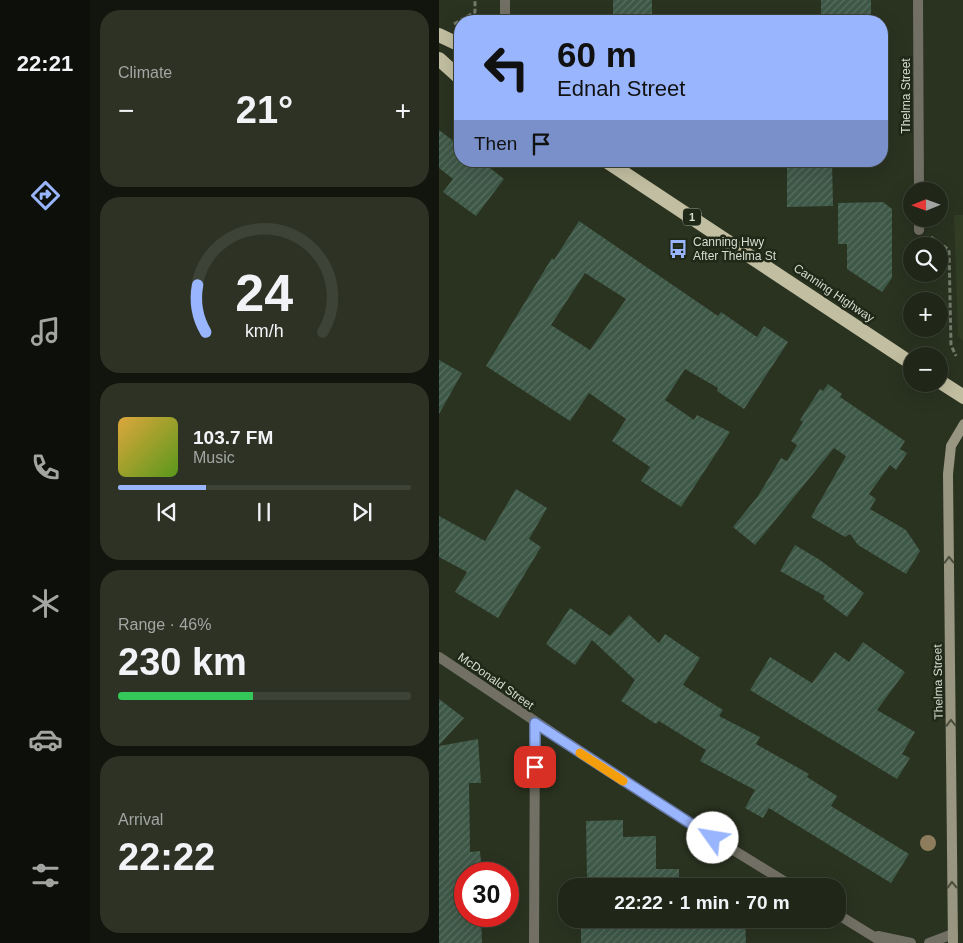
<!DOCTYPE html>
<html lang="en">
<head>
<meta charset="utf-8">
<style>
  :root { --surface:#202618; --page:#2d3225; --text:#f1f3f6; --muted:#a2a5a2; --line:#3d4337; --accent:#99b5fd }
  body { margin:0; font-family:Helvetica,sans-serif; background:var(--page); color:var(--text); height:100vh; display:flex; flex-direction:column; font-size:19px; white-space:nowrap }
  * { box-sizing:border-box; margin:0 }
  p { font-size:16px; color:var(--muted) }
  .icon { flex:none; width:28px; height:28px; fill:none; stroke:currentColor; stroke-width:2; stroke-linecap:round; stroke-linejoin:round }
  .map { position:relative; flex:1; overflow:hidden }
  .details { display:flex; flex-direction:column; gap:10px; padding:10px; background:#12150d; width:349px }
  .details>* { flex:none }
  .top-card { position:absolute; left:15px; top:15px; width:434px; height:152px; border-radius:20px; box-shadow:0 5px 20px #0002,0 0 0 1px var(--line); background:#99b5fd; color:#111; overflow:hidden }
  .needle { width:32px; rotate:269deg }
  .buttons { position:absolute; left:464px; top:182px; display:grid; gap:10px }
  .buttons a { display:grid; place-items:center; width:45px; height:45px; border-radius:50%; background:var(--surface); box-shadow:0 5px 20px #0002,0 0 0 1px var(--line); font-size:25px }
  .speed { position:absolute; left:15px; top:862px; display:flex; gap:10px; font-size:25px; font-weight:700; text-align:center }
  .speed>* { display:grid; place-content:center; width:65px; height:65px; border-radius:50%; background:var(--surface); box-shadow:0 5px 20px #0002,0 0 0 1px var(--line); line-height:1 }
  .speed .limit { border:8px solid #d22; background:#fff; color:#111 }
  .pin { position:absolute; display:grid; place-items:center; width:42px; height:42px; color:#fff; margin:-21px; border-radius:10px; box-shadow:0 2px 8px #0006 }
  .me { position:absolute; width:55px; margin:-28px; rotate:302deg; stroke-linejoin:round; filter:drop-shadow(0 0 4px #0008) }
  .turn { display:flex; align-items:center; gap:18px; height:105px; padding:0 20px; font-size:22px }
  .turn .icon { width:65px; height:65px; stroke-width:2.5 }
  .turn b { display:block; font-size:35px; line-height:42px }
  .then { display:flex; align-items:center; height:48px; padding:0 20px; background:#0003; gap:10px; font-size:19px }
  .big { font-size:38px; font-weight:600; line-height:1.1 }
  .details .card { flex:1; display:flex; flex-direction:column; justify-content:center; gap:8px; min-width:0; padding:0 18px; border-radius:20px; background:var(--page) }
  .details .dial { align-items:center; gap:0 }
  .dial svg { height:130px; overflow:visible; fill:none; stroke:var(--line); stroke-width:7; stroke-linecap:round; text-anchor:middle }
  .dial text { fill:var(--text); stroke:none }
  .song { display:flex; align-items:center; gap:15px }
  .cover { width:60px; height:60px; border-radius:8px; background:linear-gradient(135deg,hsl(40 70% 55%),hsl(90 70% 35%)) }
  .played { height:5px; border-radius:2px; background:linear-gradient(90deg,var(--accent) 30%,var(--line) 30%) }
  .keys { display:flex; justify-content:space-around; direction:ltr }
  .heat { display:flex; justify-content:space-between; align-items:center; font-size:28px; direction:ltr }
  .charge { height:8px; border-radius:4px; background:linear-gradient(90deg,#34c759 46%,var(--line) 0) }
  .trip { position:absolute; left:119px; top:878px; width:288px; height:50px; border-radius:20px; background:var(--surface); box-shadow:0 5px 20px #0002,0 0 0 1px var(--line); font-weight:600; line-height:50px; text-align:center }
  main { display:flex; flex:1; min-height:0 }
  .tabs { display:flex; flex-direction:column; width:90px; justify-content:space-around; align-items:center; background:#0d0f0a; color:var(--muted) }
  .tabs .icon { width:35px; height:35px }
  .tabs .selected { color:var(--accent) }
  .tabs b { font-size:22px; color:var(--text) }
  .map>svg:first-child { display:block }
  .built { fill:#323d25 }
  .building { fill:url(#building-hatch); fill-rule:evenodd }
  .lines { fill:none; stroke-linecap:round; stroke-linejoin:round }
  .path { stroke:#747b6b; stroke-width:3; stroke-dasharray:5 2.5; stroke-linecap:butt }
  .minor { stroke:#727064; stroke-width:10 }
  .secondary { stroke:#989581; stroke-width:10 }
  .trunk { stroke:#c2bea1; stroke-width:14 }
  .tree { fill:#8d7d5c }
  .oneway { stroke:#4a4e3c }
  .route-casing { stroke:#6376a4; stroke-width:12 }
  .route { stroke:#99b5fd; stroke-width:9 }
  .slow { stroke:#f59e0b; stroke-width:9 }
  .labels { text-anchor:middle; stroke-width:5; stroke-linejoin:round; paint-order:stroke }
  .shield { fill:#202817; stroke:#9fa698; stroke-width:1 }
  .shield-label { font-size:11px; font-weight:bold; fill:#d6dcd0 }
  .street-label { font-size:12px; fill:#d6dcd0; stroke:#202817 }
  .poi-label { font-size:12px; fill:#d6dcd0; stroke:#202817; text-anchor:start }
</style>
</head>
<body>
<main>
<nav class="tabs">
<b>22:21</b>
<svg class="icon selected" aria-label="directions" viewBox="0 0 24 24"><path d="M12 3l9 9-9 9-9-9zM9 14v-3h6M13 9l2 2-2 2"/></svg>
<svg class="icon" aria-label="music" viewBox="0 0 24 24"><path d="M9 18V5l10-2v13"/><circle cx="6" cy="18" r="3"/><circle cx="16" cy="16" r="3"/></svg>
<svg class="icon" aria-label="phone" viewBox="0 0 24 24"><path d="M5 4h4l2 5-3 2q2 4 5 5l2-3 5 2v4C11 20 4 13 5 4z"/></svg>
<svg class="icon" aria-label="climate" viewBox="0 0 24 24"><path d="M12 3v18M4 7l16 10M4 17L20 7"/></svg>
<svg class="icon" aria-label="car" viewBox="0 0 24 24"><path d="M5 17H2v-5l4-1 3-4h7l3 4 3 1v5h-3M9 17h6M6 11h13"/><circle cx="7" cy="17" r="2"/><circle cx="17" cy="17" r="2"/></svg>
<svg class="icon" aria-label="filters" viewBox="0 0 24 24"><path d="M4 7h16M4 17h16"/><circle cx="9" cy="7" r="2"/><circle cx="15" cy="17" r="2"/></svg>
</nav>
<section class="details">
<div class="card"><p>Climate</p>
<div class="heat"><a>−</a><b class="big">21°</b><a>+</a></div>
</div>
<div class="card dial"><svg viewBox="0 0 100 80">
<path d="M14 69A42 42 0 1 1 86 69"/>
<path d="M14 69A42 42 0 0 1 9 40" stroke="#99b5fd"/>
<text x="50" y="56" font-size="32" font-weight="700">24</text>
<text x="50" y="72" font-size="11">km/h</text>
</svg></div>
<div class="card">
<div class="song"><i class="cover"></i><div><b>103.7 FM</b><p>Music</p></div></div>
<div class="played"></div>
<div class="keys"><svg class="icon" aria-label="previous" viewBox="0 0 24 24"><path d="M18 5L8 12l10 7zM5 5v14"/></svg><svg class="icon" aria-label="pause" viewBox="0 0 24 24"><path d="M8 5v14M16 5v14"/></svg><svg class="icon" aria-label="next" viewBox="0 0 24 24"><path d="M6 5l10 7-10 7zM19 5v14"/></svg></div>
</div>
<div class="card"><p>Range · 46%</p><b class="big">230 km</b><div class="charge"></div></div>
<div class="card"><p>Arrival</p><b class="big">22:22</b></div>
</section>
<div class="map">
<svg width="525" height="943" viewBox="0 0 525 943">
  <defs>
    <pattern id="building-hatch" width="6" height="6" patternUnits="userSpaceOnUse" patternTransform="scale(1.25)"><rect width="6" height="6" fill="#3e5847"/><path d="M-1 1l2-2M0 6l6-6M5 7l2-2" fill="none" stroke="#596f60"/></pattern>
  </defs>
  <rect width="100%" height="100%" fill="#2a3220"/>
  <!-- built -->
  <path class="built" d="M515,215H524V341L519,336Z"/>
  <!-- building -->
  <g class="building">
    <rect x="174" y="0" width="39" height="21"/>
    <rect x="382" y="0" width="50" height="21"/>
    <path d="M0,130L21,146V161H42L65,179L37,216L4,192L14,179L0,168Z"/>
    <path d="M348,161H393L394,206L348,207Z"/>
    <path d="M444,202L453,209V278L443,292L408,269V244H399V203Z"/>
    <path d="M140,221L279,316L282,312L318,337L325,326L349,342L305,409L278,391L279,388L246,369L226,400L255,420L258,415L291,432L242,507L202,481L211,467L173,441L187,419L150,393L131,421L47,366L113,258L115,260ZM146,273L187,299L151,350L112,325Z"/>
    <path d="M0,360L23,373L0,414Z"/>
    <path d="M389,384L403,394L401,397L466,441L461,449L468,453L457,470L451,465L430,494L437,499L431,509L467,530L481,551L467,574L419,545L411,534L406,537L372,517L407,456L395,448L316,545L294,527L319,496L342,458L348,461L358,445L352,441L364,422L361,420L381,389L384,391Z"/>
    <path d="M77,489L108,508L90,539L102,547L59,618L16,592L28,572L0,557V516L46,541Z"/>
    <path d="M356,545L381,560L425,593L408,617L384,599L386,596L341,571Z"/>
    <path d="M131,608L171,636L190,615L220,643L226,634L261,658L244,685L284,710L280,716L321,737L317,744L370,774L368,777L398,796L392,806L470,854L452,883L330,808L324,818L306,808L316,790L261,761L267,750L220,721L217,724L182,701L196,680L153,640L136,665L107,644Z"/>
    <path d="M424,642L466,672L438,710L476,732L463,754L471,758L458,779L311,690L331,657L373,683L396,652L410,662Z"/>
    <path d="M0,699L25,718L0,745Z"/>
    <path d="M39,739L42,783H30L31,852L41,851L43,874H26V916H42L43,943H0V746Z"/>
    <path d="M184,820V837L217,836V869H240V886H142V881H148L147,821Z"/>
    <path d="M142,919H306L307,943H142Z"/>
  </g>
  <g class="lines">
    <!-- path -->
    <g class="path">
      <path d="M15,24L36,12V0"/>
      <path d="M492,237L510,250L512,345L517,356"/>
    </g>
    <!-- minor -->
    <g class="minor">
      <path d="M66,0V21"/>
      <path d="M479,0L480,191"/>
      <path d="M480,219V230"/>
      <path d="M0,657L226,808L353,886"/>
      <path d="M398,914L445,943"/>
      <path d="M439,936L472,943"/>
      <path d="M95,943L96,723"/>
      <path d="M490,943L514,934"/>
    </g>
    <!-- secondary -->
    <path class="secondary" d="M514,943L509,474L512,446L525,424"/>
    <!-- trunk -->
    <g class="trunk">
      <path d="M0,35L21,45"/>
      <path d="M0,59L21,78"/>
      <path d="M167,161L472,363"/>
      <path d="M500,381L525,397"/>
    </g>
  </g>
  <!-- trees -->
  <circle class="tree" cx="489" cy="843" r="8"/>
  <!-- one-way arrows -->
  <defs><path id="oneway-chevron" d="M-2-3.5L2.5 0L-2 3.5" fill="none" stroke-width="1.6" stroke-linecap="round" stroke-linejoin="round" transform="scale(1.25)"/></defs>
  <g class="oneway">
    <use href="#oneway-chevron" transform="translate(510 560) rotate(-91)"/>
    <use href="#oneway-chevron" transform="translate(512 723) rotate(-91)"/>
    <use href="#oneway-chevron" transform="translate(513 885) rotate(-91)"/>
  </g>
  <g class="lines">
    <!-- route casing -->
    <g class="route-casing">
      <path id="route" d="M96,767V723L274,838"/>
    </g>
    <!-- route -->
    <use href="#route" class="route"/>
    <!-- slow -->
    <path class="slow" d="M141,753L184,781"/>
  </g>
  <!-- icons -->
  <defs>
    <g id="bus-bare" transform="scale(1.5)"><path d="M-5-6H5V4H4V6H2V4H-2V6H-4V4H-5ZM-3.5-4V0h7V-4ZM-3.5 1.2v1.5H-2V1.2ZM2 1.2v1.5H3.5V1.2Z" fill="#99b5fd" stroke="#202817" stroke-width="2.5" paint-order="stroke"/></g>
  </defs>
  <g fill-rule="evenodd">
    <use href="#bus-bare" x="239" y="249"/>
  </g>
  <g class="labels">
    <!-- shield labels -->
    <rect class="shield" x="244" y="208.5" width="18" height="17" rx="4"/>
    <g class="shield-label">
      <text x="253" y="221">1</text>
    </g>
    <!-- street labels -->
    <g class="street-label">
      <text transform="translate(467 96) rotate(-90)" y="4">Thelma Street</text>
      <text transform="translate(395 293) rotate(34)" y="4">Canning Highway</text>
      <text transform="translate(57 681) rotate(35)" y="4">McDonald Street</text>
      <text transform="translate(499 682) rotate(-91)" y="4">Thelma Street</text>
    </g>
    <!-- poi labels -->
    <g class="poi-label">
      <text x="254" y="246">Canning Hwy<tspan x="254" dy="14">After Thelma St</tspan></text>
    </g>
  </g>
</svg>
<div class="buttons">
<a><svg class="needle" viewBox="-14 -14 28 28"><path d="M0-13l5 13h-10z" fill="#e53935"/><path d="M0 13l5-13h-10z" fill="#a2a5a2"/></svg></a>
<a><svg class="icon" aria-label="search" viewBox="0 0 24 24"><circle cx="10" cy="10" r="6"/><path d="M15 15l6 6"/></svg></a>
<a>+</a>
<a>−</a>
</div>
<div class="speed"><div class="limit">30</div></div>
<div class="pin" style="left:96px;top:767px;background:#d93025"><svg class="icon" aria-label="arrive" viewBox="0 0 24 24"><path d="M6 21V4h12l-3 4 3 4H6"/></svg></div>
<svg class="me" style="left:274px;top:838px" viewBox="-20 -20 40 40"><circle r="19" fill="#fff"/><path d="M0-13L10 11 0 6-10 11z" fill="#99b5fd"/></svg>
<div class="trip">22:22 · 1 min · 70 m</div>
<div class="top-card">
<div class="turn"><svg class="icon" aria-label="left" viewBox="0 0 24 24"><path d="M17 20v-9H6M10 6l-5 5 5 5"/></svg><div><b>60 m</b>Ednah Street</div></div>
<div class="then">Then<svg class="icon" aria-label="arrive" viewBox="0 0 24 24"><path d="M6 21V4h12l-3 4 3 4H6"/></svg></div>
</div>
</div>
</main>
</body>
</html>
